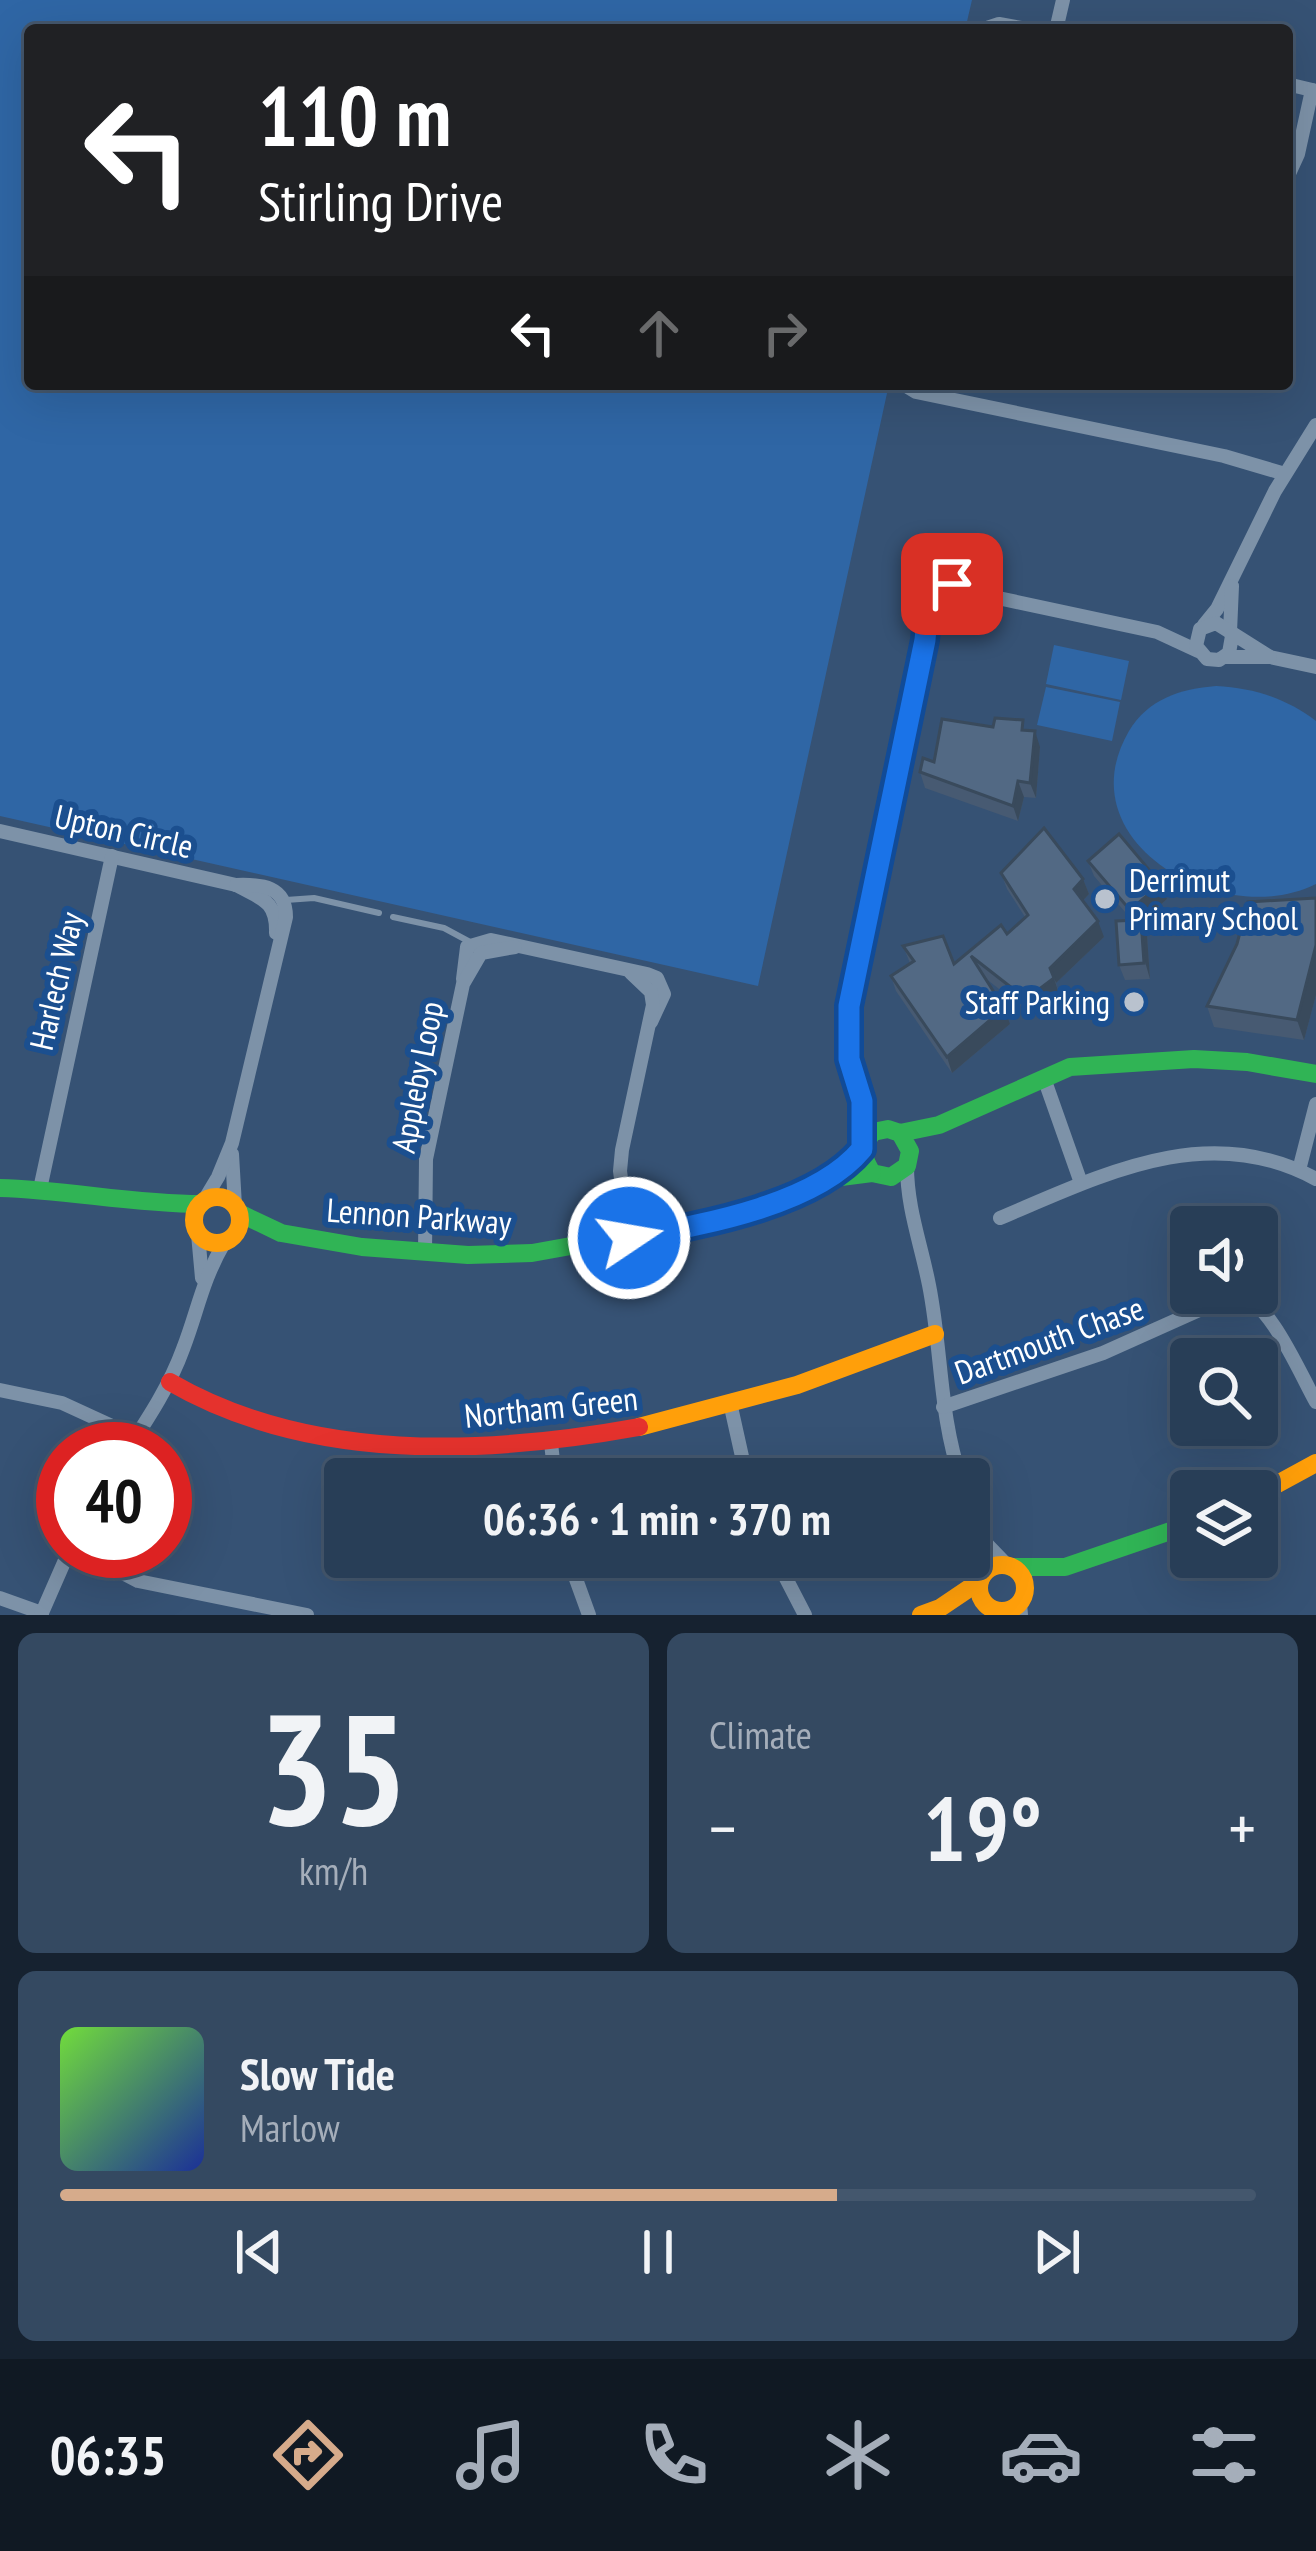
<!DOCTYPE html>
<html lang="en">
<head>
<meta charset="utf-8">
<style>
  :root { --surface:#283e57; --page:#344961; --text:#f1f3f6; --muted:#a5aeba; --line:#44576d; --accent:#d6ab8b }
  body { margin:0; font-family:"PT Sans Narrow",sans-serif; background:var(--page); color:var(--text); height:100vh; display:flex; flex-direction:column; font-size:45px; white-space:nowrap }
  * { box-sizing:border-box; margin:0 }
  p { font-size:39px; color:var(--muted) }
  .icon { flex:none; width:66px; height:66px; fill:none; stroke:currentColor; stroke-width:2; stroke-linecap:round; stroke-linejoin:round }
  .map { position:relative; height:1615px; overflow:hidden }
  .sheet { display:flex; flex-direction:column; gap:18px; padding:18px; background:#162230; flex:1 }
  .sheet>* { flex:none }
  .hud { position:absolute; left:24px; top:24px; width:1269px; height:366px; border-radius:12px; box-shadow:0 12px 48px #0002,0 0 0 3px var(--line); background:#202124; color:#fff; overflow:hidden }
  .tools { position:absolute; left:1170px; top:1206px; display:grid; gap:24px }
  .tools a { display:grid; place-items:center; width:108px; height:108px; border-radius:12px; background:var(--surface); box-shadow:0 12px 48px #0002,0 0 0 3px var(--line); font-size:60px }
  .speed { position:absolute; left:36px; top:1422px; display:flex; gap:24px; font-size:60px; font-weight:700; text-align:center }
  .speed>* { display:grid; place-content:center; width:156px; height:156px; border-radius:50%; background:var(--surface); box-shadow:0 12px 48px #0002,0 0 0 3px var(--line); line-height:1 }
  .speed .limit { border:18px solid #d22; background:#fff; color:#111 }
  .pin { position:absolute; display:grid; place-items:center; width:102px; height:102px; color:#fff; margin:-51px; border-radius:24px; box-shadow:0 6px 18px #0006 }
  .me { position:absolute; width:132px; margin:-66px; rotate:78deg; stroke-linejoin:round; filter:drop-shadow(0 0 9px #0008) }
  .turn { display:flex; align-items:center; gap:42px; height:252px; padding:0 36px; font-size:54px }
  .turn .icon { width:156px; height:156px; stroke-width:2.5 }
  .turn b { display:block; font-size:84px; line-height:102px }
  .lanes { display:flex; align-items:center; height:114px; padding:0 36px; background:#0003; justify-content:center; gap:60px; direction:ltr }
  .lanes .off { opacity:.35 }
  .big { font-size:90px; font-weight:600; line-height:1.1 }
  .sheet .tile { flex:1; display:flex; flex-direction:column; justify-content:center; gap:18px; min-width:0; padding:0 42px; border-radius:18px; background:var(--page) }
  .sheet .dial { align-items:center; gap:0 }
  .dial b { font-size:156px; line-height:1 }
  .song { display:flex; align-items:center; gap:36px }
  .cover { width:144px; height:144px; border-radius:18px; background:linear-gradient(135deg,hsl(100 70% 55%),hsl(230 70% 35%)) }
  .played { height:12px; border-radius:6px; background:linear-gradient(90deg,var(--accent) 65%,var(--line) 65%) }
  .keys { display:flex; justify-content:space-around; direction:ltr }
  .heat { display:flex; justify-content:space-between; align-items:center; font-size:66px; direction:ltr }
  .sheet .tiles { flex:1; display:grid; gap:18px; grid-template-columns:1fr 1fr }
  .tile:last-child { grid-column:span 2 }
  .trip { position:absolute; left:324px; top:1458px; width:666px; height:120px; border-radius:12px; background:var(--surface); box-shadow:0 12px 48px #0002,0 0 0 3px var(--line); font-weight:600; line-height:120px; text-align:center }
  .menu { display:flex; height:192px; justify-content:space-around; align-items:center; background:#101923; color:var(--muted) }
  .menu .icon { width:84px; height:84px }
  .menu .current { color:var(--accent) }
  .menu b { font-size:54px; color:var(--text) }
  .map>svg:first-child { display:block }
  .green { fill:#2f66a5 }
  .lines { fill:none; stroke-linecap:round; stroke-linejoin:round }
  .lane { stroke:#7d92a8; stroke-width:6 }
  .street { stroke:#7d92a8; stroke-width:14 }
  .fast { stroke:#30b455; stroke-width:18 }
  .slow { stroke:#ff9f0a; stroke-width:18 }
  .jam { stroke:#e5322d; stroke-width:18 }
  .wall { fill:#475a72 }
  .shaded-wall { fill:#394a5c }
  .building { fill:#526984; stroke:#394a5c; stroke-width:3 }
  .route-casing { stroke:#114b97; stroke-width:30 }
  .route { stroke:#1a73e8; stroke-width:21 }
  .poi-dot { fill:#b9c2ce; stroke:#1b4f8f; stroke-width:4.5 }
  .labels { text-anchor:middle; stroke-width:12; stroke-linejoin:round; paint-order:stroke }
  .street-label { font-size:33px; fill:#fff; stroke:#1b4f8f }
  .poi-label { font-size:33px; fill:#fff; stroke:#1b4f8f; text-anchor:start }
</style>
</head>
<body>
<div class="map">
<svg width="1316" height="1615" viewBox="0 0 1316 1615">
  <rect width="100%" height="100%" fill="#365274"/>
  <!-- green -->
  <g class="green">
    <path d="M0,0H972L965,30H30V384H889L758,986L0,816Z"/>
    <path d="M1054,645L1129,661L1121,700L1046,684Z"/>
    <path d="M1216,686C1254,688 1285,698 1316,721V884C1222,931 1064,842 1129,731C1148,699 1180,689 1216,686Z"/>
    <path d="M1046,687L1120,702L1112,741L1037,725Z"/>
  </g>
  <g class="lines">
    <!-- lane -->
    <g class="lane">
      <path d="M286,900L314,898L379,913"/>
      <path d="M393,917L444,928L470,942"/>
    </g>
    <!-- street -->
    <g class="street">
      <path d="M981,30L999,24L1033,30"/>
      <path d="M1056,30L1063,0"/>
      <path d="M1287,84L1316,91"/>
      <path d="M1287,178L1298,154L1312,90"/>
      <path d="M903,384L916,392L1224,456L1285,474"/>
      <path d="M925,623C930,579 948,580 984,595L1157,632L1198,651"/>
      <path d="M1204,625L1217,609L1275,491L1316,425"/>
      <path d="M1230,632L1232,586"/>
      <path d="M1232,636L1229,653L1219,660L1207,659L1196,646L1200,629L1216,623L1270,657L1316,667"/>
      <path d="M1225,657H1270"/>
      <path d="M0,831L236,885C261,899 277,900 276,933"/>
      <path d="M463,979L467,947L491,940L647,974L657,978L664,994L651,1022"/>
      <path d="M1045,1081L1081,1183"/>
      <path d="M864,1144L862,1101L849,1059V1006L865,913L925,640L941,601L955,596L984,595"/>
      <path d="M232,1154L235,1206"/>
      <path d="M907,1166C907,1208 921,1244 929,1285C942,1350 939,1415 961,1479"/>
      <path d="M1299,1170L1316,1104"/>
      <path d="M40,1189L112,856"/>
      <path d="M203,1202L218,1177L232,1143L286,917C286,886 262,884 236,885"/>
      <path d="M1000,1218C1102,1175 1208,1120 1316,1179"/>
      <path d="M198,1234L202,1278"/>
      <path d="M629,1238L620,1171L622,1150L653,1005L651,992L631,973"/>
      <path d="M425,1253L426,1159L463,984L481,953L515,947"/>
      <path d="M0,1390L62,1403L136,1437"/>
      <path d="M731,1407L747,1479"/>
      <path d="M943,1407L1103,1353L1237,1293C1270,1301 1299,1372 1316,1402"/>
      <path d="M551,1443L555,1479"/>
      <path d="M128,1449C149,1417 170,1385 183,1349C198,1310 202,1281 224,1243"/>
      <path d="M969,1502L981,1538L983,1575"/>
      <path d="M981,1538L1007,1565"/>
      <path d="M81,1551L138,1581L307,1615"/>
      <path d="M568,1557L589,1615"/>
      <path d="M775,1557L805,1615"/>
      <path d="M0,1598L42,1613"/>
      <path d="M1020,1603L1021,1615"/>
      <path d="M993,1610L997,1615"/>
      <path d="M41,1615L69,1551"/>
    </g>
    <!-- fast -->
    <g class="fast">
      <path d="M900,1133L910,1151L907,1166L891,1177L872,1173C862,1156 860,1149 873,1132L888,1129L900,1133L939,1125L1070,1067L1194,1059L1247,1062L1316,1074"/>
      <path d="M0,1188C68,1190 133,1204 201,1204"/>
      <path d="M239,1213L281,1233L362,1247L468,1255L532,1253L715,1220L833,1178L872,1173"/>
      <path d="M1011,1567H1065L1191,1524"/>
    </g>
    <!-- slow -->
    <g class="slow">
      <circle cx="217" cy="1220" r="23"/>
      <path d="M639,1427L797,1385L935,1334"/>
      <path d="M1257,1495L1316,1463"/>
      <circle cx="1002" cy="1588" r="23"/>
      <path d="M921,1615L940,1608L980,1581"/>
    </g>
    <!-- jam -->
    <path class="jam" d="M170,1382C310,1463 485,1455 639,1427"/>
  </g>
  <!-- wall -->
  <g class="wall">
    <path d="M1026,730L1040,747L1036,798L1024,797L1018,821L925,788L920,772Z"/>
    <path d="M1088,861L1161,884L1167,899L1142,921L1147,935L1150,979L1125,980L1119,965L1132,920L1094,876Z"/>
    <path d="M1001,873L1083,879L1089,894L1083,901L1104,937L1056,983L1059,994L1031,1014L985,978L1010,1024L952,1073L896,991L891,976L910,963L903,946L954,964L1007,934L1025,917L1007,889Z"/>
    <path d="M1316,898V995L1304,1040L1214,1027L1207,1006Z"/>
  </g>
  <!-- shaded-wall -->
  <g class="shaded-wall">
    <path d="M1035,731L1040,747L1036,798L1030,783Z"/>
    <path d="M1018,781L1024,797L1018,821L1013,806Z"/>
    <path d="M1083,879L1089,894L1079,905L1074,889Z"/>
    <path d="M1161,884L1167,899L1142,921L1147,935L1150,979L1130,910Z"/>
    <path d="M1098,921L1104,937L1056,983L1050,968Z"/>
    <path d="M1316,945V995L1304,1040L1297,1020Z"/>
    <path d="M1054,978L1059,994L1031,1014L1026,999Z"/>
    <path d="M1004,1008L1010,1024L952,1073L947,1057Z"/>
  </g>
  <!-- building -->
  <g class="building">
    <path d="M995,718L1023,720L1022,730L1035,731L1030,783L1018,781L1013,806L920,772L923,758L934,762L942,719L993,727Z"/>
    <path d="M1044,828L1083,879L1074,889L1098,921L1050,968L1054,978L1026,999L971,956L1004,1008L947,1057L891,976L914,961L903,946L943,936L954,964L1001,925L1007,934L1028,915L1001,873Z"/>
    <path d="M1119,834L1161,884L1130,910L1088,861Z"/>
    <path d="M1316,898V945L1297,1020L1207,1006L1237,944L1248,902Z"/>
    <path d="M1141,920L1144,963L1119,965L1116,921Z"/>
  </g>
  <g class="lines">
    <!-- route casing -->
    <g class="route-casing">
      <path id="route" d="M629,1238C700,1225 815,1206 862,1149V1101L849,1059V1006L925,640L928,604L941,586L952,584"/>
    </g>
    <!-- route -->
    <use href="#route" class="route"/>
  </g>
  <!-- markers -->
  <g class="poi-dot">
    <circle cx="1105" cy="899" r="12"/>
    <circle cx="1134" cy="1002" r="12"/>
  </g>
  <g class="labels">
    <!-- street labels -->
    <g class="street-label">
      <text transform="translate(124 831) rotate(13)" y="12">Upton Circle</text>
      <text transform="translate(56 981) rotate(-77)" y="12">Harlech Way</text>
      <text transform="translate(417 1077) rotate(-79)" y="12">Appleby Loop</text>
      <text transform="translate(419 1216) rotate(4)" y="12">Lennon Parkway</text>
      <text transform="translate(1049 1340) rotate(-20)" y="12">Dartmouth Chase</text>
      <text transform="translate(551 1407) rotate(-6)" y="12">Northam Green</text>
    </g>
    <!-- poi labels -->
    <g class="poi-label">
      <text x="1129" y="892">Derrimut<tspan x="1129" dy="38">Primary School</tspan></text>
      <text x="1110" y="1014" text-anchor="end">Staff Parking</text>
    </g>
  </g>
</svg>
<div class="tools">
<a><svg class="icon" aria-label="sound" viewBox="0 0 24 24"><path d="M4 9h4l5-4v14l-5-4H4zM17 9q2 3 0 6"/></svg></a>
<a><svg class="icon" aria-label="search" viewBox="0 0 24 24"><circle cx="10" cy="10" r="6"/><path d="M15 15l6 6"/></svg></a>
<a><svg class="icon" aria-label="layers" viewBox="0 0 24 24"><path d="M12 4l9 5-9 5-9-5zM3 14l9 5 9-5"/></svg></a>
</div>
<div class="speed"><div class="limit">40</div></div>
<div class="pin" style="left:952px;top:584px;background:#d93025"><svg class="icon" aria-label="arrive" viewBox="0 0 24 24"><path d="M6 21V4h12l-3 4 3 4H6"/></svg></div>
<svg class="me" style="left:629px;top:1238px" viewBox="-20 -20 40 40"><circle r="17" fill="#1a73e8" stroke="#fff" stroke-width="3"/><path d="M0-11L8 9 0 5-8 9z" fill="#fff"/></svg>
<div class="trip">06:36 · 1 min · 370 m</div>
<div class="hud">
<div class="turn"><svg class="icon" aria-label="left" viewBox="0 0 24 24"><path d="M17 20v-9H6M10 6l-5 5 5 5"/></svg><div><b>110 m</b>Stirling Drive</div></div>
<div class="lanes"><svg class="icon" aria-label="left" viewBox="0 0 24 24"><path d="M17 20v-9H6M10 6l-5 5 5 5"/></svg><svg class="icon off" aria-label="ahead" viewBox="0 0 24 24"><path d="M12 20V5M6 11l6-6 6 6"/></svg><svg class="icon off" aria-label="right" viewBox="0 0 24 24"><path d="M7 20v-9h11M14 6l5 5-5 5"/></svg></div>
</div>
</div>
<section class="sheet">
<div class="tiles">
<div class="tile dial"><b>35</b><p>km/h</p></div>
<div class="tile"><p>Climate</p>
<div class="heat"><a>−</a><b class="big">19°</b><a>+</a></div>
</div>
<div class="tile">
<div class="song"><i class="cover"></i><div><b>Slow Tide</b><p>Marlow</p></div></div>
<div class="played"></div>
<div class="keys"><svg class="icon" aria-label="previous" viewBox="0 0 24 24"><path d="M18 5L8 12l10 7zM5 5v14"/></svg><svg class="icon" aria-label="pause" viewBox="0 0 24 24"><path d="M8 5v14M16 5v14"/></svg><svg class="icon" aria-label="next" viewBox="0 0 24 24"><path d="M6 5l10 7-10 7zM19 5v14"/></svg></div>
</div>
</div>
</section>
<nav class="menu">
<b>06:35</b>
<svg class="icon current" aria-label="directions" viewBox="0 0 24 24"><path d="M12 3l9 9-9 9-9-9zM9 14v-3h6M13 9l2 2-2 2"/></svg>
<svg class="icon" aria-label="music" viewBox="0 0 24 24"><path d="M9 18V5l10-2v13"/><circle cx="6" cy="18" r="3"/><circle cx="16" cy="16" r="3"/></svg>
<svg class="icon" aria-label="phone" viewBox="0 0 24 24"><path d="M5 4h4l2 5-3 2q2 4 5 5l2-3 5 2v4C11 20 4 13 5 4z"/></svg>
<svg class="icon" aria-label="climate" viewBox="0 0 24 24"><path d="M12 3v18M4 7l16 10M4 17L20 7"/></svg>
<svg class="icon" aria-label="car" viewBox="0 0 24 24"><path d="M5 17H2v-5l4-1 3-4h7l3 4 3 1v5h-3M9 17h6M6 11h13"/><circle cx="7" cy="17" r="2"/><circle cx="17" cy="17" r="2"/></svg>
<svg class="icon" aria-label="filters" viewBox="0 0 24 24"><path d="M4 7h16M4 17h16"/><circle cx="9" cy="7" r="2"/><circle cx="15" cy="17" r="2"/></svg>
</nav>
</body>
</html>
